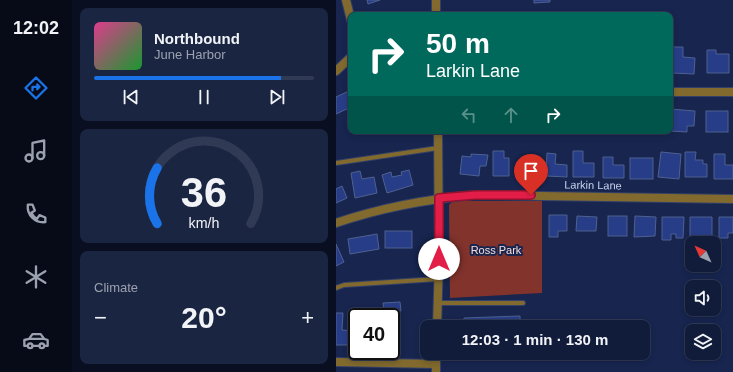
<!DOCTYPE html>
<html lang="en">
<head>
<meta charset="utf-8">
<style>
  :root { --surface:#111c3b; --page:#1a2542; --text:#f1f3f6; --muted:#9ca1af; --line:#303a55; --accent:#1a73e8 }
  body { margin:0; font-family:Arial,sans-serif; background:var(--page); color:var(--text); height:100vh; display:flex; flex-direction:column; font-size:15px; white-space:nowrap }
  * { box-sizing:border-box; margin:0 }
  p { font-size:13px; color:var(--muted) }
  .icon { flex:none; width:22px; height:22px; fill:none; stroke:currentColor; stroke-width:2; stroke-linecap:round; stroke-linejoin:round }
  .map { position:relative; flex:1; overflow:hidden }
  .drawer { display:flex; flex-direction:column; gap:8px; padding:8px; background:#090f20; width:264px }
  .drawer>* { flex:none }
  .top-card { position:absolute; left:12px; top:12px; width:325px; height:122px; border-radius:8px; box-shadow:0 2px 6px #0003,0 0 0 1px var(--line); background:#00695c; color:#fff; overflow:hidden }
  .needle { width:26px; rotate:315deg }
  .tools { position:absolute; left:349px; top:236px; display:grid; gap:8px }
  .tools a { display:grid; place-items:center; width:36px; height:36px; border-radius:8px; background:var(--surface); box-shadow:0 2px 6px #0003,0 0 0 1px var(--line); font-size:20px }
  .speed { position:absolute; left:12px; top:308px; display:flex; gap:8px; font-size:20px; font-weight:700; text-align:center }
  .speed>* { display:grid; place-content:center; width:52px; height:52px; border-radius:50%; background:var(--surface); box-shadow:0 2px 6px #0003,0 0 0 1px var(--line); line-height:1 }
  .speed .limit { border:2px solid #111; border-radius:6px; background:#fff; color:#111 }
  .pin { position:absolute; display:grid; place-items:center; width:34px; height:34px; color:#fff; margin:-41px -17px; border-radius:50% 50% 50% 0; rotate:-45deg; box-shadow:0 0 4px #0007 }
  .pin .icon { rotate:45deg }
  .me { position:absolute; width:44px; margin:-22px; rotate:0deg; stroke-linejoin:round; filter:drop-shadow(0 0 3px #0008) }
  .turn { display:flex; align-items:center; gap:14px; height:84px; padding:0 12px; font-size:18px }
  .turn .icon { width:52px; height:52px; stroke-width:2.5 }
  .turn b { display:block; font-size:28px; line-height:34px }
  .lanes { display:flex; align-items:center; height:38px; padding:0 12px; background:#0003; justify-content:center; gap:20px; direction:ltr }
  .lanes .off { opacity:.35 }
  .big { font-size:30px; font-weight:600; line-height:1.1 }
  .drawer .widget { flex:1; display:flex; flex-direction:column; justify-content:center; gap:6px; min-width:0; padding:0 14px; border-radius:8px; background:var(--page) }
  .drawer .dial { align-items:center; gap:0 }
  .dial svg { height:104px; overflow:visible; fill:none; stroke:var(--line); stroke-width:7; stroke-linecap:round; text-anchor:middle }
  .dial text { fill:var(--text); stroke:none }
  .song { display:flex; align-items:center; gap:12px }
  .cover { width:48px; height:48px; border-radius:6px; background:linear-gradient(135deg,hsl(330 70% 55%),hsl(130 70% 35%)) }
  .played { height:4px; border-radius:2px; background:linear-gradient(90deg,var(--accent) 85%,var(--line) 85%) }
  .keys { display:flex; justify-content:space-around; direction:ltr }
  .heat { display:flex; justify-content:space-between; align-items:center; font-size:22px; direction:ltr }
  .trip { position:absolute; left:84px; top:320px; width:230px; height:40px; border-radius:8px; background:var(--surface); box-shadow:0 2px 6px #0003,0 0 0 1px var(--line); font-weight:600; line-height:40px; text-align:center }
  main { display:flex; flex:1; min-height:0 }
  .tabs { display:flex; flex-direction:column; width:72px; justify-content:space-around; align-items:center; background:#070b18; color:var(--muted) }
  .tabs .icon { width:28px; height:28px }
  .tabs .current { color:var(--accent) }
  .tabs b { font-size:18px; color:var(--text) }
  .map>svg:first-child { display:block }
  .green { fill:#81332c }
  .building { fill:#273d87; stroke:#4f6190 }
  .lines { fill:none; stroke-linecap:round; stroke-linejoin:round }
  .service-casing { stroke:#334168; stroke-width:6 }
  .minor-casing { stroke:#334168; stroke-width:10 }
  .tertiary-casing { stroke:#334168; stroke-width:10 }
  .service { stroke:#826a2e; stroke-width:4 }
  .minor { stroke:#826a2e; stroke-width:8 }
  .tertiary { stroke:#826a2e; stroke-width:8 }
  .route-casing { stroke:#92132f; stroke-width:10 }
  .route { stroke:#e11d48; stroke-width:7 }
  .labels { text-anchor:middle; stroke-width:4; stroke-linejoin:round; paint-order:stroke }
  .street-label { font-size:11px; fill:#c7d2ed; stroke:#17254f }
  .park-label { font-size:11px; fill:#f9ddd9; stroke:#17254f }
</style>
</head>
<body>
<main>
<nav class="tabs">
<b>12:02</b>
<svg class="icon current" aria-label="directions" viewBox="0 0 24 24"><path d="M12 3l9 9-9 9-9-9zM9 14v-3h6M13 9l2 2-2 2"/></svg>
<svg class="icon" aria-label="music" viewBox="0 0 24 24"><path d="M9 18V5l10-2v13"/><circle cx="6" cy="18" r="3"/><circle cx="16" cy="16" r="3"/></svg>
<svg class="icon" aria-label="phone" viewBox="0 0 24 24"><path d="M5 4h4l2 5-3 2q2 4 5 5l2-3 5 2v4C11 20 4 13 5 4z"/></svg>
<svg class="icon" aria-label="climate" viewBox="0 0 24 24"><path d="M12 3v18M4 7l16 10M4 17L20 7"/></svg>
<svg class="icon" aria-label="car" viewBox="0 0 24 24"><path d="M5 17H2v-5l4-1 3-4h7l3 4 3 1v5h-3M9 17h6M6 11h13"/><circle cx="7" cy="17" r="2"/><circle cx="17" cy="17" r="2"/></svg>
</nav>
<section class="drawer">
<div class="widget">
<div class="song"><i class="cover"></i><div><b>Northbound</b><p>June Harbor</p></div></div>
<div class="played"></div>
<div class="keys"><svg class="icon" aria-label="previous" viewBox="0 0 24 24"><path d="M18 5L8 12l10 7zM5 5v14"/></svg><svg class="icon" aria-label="pause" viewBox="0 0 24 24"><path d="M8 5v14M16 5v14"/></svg><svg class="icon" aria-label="next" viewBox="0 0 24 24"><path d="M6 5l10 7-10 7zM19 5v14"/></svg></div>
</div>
<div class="widget dial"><svg viewBox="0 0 100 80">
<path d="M14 69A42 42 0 1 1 86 69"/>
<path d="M14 69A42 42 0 0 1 14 26" stroke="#1a73e8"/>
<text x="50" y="56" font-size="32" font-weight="700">36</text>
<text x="50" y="72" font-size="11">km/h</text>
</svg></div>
<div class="widget"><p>Climate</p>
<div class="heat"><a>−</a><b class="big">20°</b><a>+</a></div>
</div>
</section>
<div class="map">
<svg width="397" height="372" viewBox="0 0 397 372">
  <rect width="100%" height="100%" fill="#17254f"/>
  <!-- green -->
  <path class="green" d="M117,201H206V293L114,298L113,205Z"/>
  <!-- building -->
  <g class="building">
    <path d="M31,0H44L32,4Z"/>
    <path d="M198,0H214V2L198,3Z"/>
    <path d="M337,47H347V57L359,58L358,74L336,73Z"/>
    <path d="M371,50H380V54H393V73H371Z"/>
    <path d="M13,91L15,95V107L0,114V97Z"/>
    <path d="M334,109L359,111L358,126H351V132L334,131Z"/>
    <rect x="370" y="111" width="22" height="21"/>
    <rect x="193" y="131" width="15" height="2"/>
    <rect x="224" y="131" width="11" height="3"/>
    <path d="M157,151H168V158H173V176H157Z"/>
    <path d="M237,151H247V163H258V177H237Z"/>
    <path d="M325,152L345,154L343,179L322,177Z"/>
    <path d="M349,152H360L359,160H367V164H371V177H349Z"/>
    <path d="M211,153L220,154L219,164L231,165V177L210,176Z"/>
    <path d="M135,154L152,155L150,166H144L143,176L124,174L126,156L135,157Z"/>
    <path d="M378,154H389V165H397V179H378Z"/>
    <path d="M267,157H277V165H288V178H267Z"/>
    <rect x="294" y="158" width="23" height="21"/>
    <path d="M73,170L77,185L51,193L46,175L55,172L56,177L66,175L65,172Z"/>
    <path d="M24,171L26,179L38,177L41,193L19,198L15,173Z"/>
    <path d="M6,186L11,198L0,203V189Z"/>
    <path d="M213,215H231V231H222V237H213Z"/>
    <path d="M241,216L261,217L260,231H240Z"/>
    <rect x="272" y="216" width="19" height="20"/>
    <path d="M299,216L320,217L319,236L298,237Z"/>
    <path d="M326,217H348L347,238H340V234H335V240H326Z"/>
    <path d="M354,217H376V240H368V239H354Z"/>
    <path d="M383,217H397V233H392V238H383Z"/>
    <rect x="49" y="231" width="27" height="17"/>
    <path d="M41,234L43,249L14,254L12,239Z"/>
    <path d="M0,244L8,262L0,266Z"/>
    <path d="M64,302L65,311L61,312L62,328L55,329V317H49L47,303Z"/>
    <path d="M0,313H7L6,330L18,331L17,345H0Z"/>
    <path d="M184,316V327H128V318Z"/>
  </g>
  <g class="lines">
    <!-- service casing -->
    <g class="service-casing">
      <g id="service">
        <path d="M0,163L102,148"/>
        <path d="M0,288L8,285L102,279"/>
        <path d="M102,303H187"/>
      </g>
    </g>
    <!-- minor casing -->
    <g class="minor-casing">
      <g id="minor">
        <path d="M10,0L15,20"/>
        <path d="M0,71L15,57"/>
        <path d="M334,92H397"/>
        <path d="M0,223C44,208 92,199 139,195L397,199"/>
        <path d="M0,362L100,364"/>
      </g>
    </g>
    <!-- tertiary casing -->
    <g class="tertiary-casing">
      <g id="tertiary">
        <path d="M100,0V15"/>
        <path d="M101,327L103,259L102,131"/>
        <path d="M100,372V353"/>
      </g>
    </g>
    <!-- service -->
    <use href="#service" class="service"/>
    <!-- minor -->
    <use href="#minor" class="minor"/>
    <!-- tertiary -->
    <use href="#tertiary" class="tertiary"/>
  </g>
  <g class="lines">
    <!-- route casing -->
    <g class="route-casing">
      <path id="route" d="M103,259V198L139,195H195"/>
    </g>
    <!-- route -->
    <use href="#route" class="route"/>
  </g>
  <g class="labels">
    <!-- street labels -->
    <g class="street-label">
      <text transform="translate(257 185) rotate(1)" y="4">Larkin Lane</text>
    </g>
    <!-- park labels -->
    <g class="park-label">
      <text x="160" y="254">Ross Park</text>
    </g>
  </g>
</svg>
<div class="tools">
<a><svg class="needle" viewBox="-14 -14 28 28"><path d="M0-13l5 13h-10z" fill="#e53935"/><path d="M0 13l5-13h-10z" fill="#9ca1af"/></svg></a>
<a><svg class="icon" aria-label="sound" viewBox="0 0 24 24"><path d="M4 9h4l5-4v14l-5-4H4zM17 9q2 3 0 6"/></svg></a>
<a><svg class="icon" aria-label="layers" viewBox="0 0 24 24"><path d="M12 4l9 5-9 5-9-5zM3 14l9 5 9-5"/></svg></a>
</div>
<div class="speed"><div class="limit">40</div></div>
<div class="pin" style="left:195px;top:195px;background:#d93025"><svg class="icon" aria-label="arrive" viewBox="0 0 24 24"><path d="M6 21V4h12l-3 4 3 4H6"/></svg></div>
<svg class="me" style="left:103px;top:259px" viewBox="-20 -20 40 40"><circle r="19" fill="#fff"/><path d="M0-13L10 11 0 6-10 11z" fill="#e11d48"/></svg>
<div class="trip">12:03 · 1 min · 130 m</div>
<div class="top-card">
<div class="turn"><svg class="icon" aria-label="right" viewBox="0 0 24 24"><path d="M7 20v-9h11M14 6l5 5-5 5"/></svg><div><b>50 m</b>Larkin Lane</div></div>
<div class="lanes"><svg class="icon off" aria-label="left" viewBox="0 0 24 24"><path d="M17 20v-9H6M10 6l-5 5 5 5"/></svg><svg class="icon off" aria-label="ahead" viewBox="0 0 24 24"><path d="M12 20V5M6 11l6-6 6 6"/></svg><svg class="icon" aria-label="right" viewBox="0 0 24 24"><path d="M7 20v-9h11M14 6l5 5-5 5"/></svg></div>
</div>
</div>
</main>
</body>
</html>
